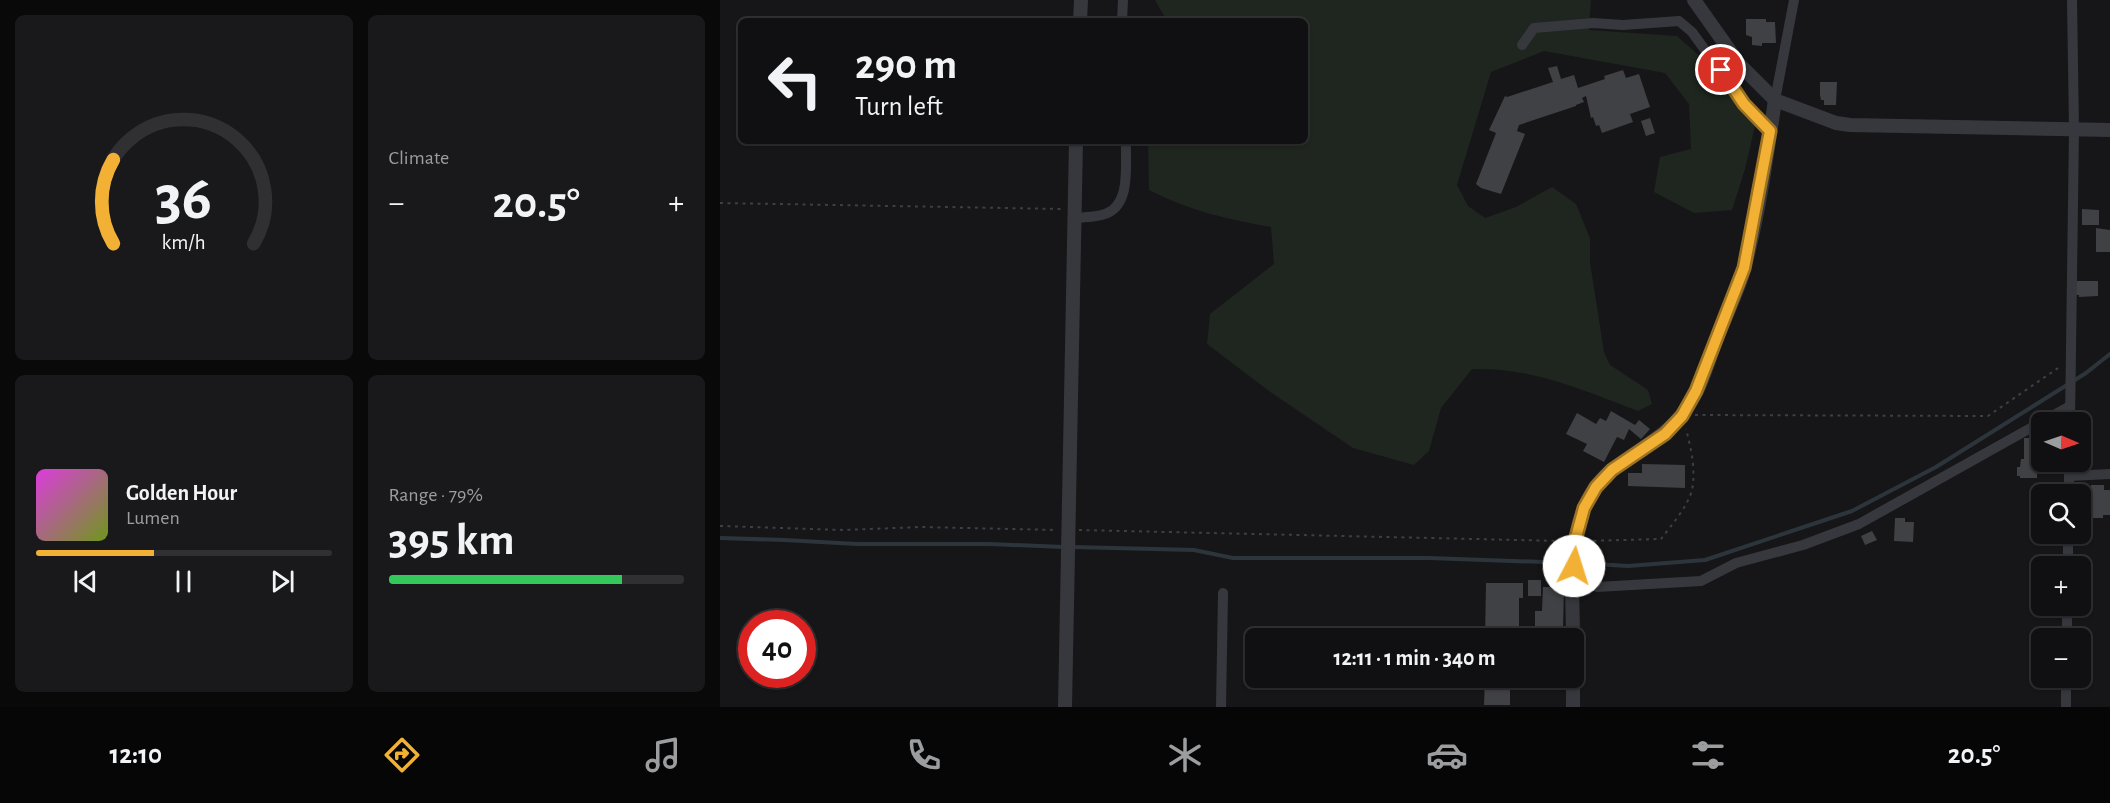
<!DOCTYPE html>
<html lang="en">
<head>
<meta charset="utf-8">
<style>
  :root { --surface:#101012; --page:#19191b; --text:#f1f3f6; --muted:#9c9d9f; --line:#303032; --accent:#f2b134 }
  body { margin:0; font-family:"Alegreya Sans",sans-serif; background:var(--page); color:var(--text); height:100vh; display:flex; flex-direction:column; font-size:22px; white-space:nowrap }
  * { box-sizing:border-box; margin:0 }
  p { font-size:20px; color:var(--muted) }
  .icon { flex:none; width:33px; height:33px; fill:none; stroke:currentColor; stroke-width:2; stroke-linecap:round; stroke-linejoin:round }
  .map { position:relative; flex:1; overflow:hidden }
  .sheet { display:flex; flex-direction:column; gap:15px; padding:15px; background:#09090a; width:720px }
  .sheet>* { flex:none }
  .hud { position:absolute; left:18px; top:18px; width:570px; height:126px; border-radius:9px; box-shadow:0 2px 4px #0004,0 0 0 2px var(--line); background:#101012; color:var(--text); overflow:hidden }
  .needle { width:39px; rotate:92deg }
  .fabs { position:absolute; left:1311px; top:412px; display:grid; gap:12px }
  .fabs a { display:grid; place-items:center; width:60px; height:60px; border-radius:9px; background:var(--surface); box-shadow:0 2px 4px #0004,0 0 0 2px var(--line); font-size:30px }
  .speed { position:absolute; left:18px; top:610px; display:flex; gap:12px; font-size:30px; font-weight:700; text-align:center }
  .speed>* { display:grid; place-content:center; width:78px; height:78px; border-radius:50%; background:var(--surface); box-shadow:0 2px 4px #0004,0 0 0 2px var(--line); line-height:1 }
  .speed .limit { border:9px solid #d22; background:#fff; color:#111 }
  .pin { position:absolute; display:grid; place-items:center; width:51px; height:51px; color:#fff; margin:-26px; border:3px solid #fff; border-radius:50%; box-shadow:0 2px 6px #0007 }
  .me { position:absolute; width:66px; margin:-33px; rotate:5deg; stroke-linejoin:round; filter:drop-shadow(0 0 4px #0008) }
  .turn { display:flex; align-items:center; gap:21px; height:126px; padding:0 18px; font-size:27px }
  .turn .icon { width:78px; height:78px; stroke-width:2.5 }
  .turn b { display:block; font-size:42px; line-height:51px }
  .big { font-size:45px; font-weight:700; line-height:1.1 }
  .sheet .tile { flex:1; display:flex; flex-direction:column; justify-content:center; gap:9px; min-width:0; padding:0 21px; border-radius:9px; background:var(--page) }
  .sheet .dial { align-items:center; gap:0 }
  .dial svg { height:156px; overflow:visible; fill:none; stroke:var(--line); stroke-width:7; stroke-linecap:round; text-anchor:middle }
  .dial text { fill:var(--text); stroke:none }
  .song { display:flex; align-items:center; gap:18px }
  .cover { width:72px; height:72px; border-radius:9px; background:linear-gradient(135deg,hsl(300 70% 55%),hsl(80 70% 35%)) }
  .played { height:6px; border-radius:3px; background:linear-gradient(90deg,var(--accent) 40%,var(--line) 40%) }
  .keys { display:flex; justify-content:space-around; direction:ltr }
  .heat { display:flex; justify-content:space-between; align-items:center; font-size:33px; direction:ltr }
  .charge { height:9px; border-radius:4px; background:linear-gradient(90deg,#34c759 79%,var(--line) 0) }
  .sheet .tiles { flex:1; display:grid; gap:15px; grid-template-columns:repeat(2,1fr) }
  .trip { position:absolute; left:525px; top:628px; width:339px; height:60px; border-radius:9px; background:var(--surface); box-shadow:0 2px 4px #0004,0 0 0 2px var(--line); font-weight:700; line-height:60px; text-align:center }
  .menu { display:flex; height:96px; justify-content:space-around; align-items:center; background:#060607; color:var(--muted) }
  .menu .icon { width:42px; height:42px }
  .menu .selected { color:var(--accent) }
  .menu b { font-size:27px; color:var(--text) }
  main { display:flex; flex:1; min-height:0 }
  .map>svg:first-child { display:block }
  .green { fill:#1e261f }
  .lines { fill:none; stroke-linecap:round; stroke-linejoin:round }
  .stream { stroke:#2c353c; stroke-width:4 }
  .building { fill:#404145 }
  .path { stroke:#3d3f44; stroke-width:2; stroke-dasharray:3 4.5; stroke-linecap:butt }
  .minor { stroke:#37383d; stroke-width:10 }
  .tertiary { stroke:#37383d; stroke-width:14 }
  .route-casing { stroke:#9d7322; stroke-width:15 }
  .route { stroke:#f2b134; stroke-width:10 }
</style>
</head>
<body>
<main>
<section class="sheet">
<div class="tiles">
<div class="tile dial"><svg viewBox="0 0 100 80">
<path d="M14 69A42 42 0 1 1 86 69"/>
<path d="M14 69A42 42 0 0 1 14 26" stroke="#f2b134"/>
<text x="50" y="56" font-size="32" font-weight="700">36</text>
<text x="50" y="72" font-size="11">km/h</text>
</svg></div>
<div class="tile"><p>Climate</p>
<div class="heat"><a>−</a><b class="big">20.5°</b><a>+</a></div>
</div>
<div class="tile">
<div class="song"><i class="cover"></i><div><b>Golden Hour</b><p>Lumen</p></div></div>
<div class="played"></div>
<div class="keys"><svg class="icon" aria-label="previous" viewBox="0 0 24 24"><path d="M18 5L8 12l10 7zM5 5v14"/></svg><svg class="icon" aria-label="pause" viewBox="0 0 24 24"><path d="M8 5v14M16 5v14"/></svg><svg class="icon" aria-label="next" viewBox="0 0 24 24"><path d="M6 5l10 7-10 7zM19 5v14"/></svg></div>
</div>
<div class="tile"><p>Range · 79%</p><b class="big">395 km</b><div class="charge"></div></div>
</div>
</section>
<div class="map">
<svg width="1390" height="707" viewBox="0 0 1390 707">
  <rect width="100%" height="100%" fill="#161618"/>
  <!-- green -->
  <path class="green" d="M435,0H871L869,30L957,36L1039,109L1025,169L1012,210L974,213L934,192L940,157L971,149L969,104L945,73L824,51L771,72L737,185L748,206L765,218L796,207L832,187L856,204L870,238V262L884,352L890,365L928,390L932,404L918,411C862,390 813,367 752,369L721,408L709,451L694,465L633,448L549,391L487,344L490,314L554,264L551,227C510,220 467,210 429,190L428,141H585V21H447Z"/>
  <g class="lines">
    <!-- stream -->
    <g class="stream">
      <path d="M0,538L64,540L137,544H270L344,547"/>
      <path d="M352,547L474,550L513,558H709L850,563"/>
      <path d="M857,563L908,566L985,560L1132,511L1216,467L1366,373L1390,354"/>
    </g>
  </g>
  <!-- building -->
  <g class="building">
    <path d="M1026,19H1046V22H1055L1056,43H1042V46L1032,45V37L1026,35Z"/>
    <path d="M837,66L841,79L854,75L858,88L885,79L884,76L903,70L906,78L919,74L930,107L910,114L913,122L882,133L879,125L876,126L873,117L871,118L866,96L862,98L864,102L856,105V106L799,125L797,131L805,134L781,194L761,188L756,184L776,133L769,130L785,96L787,97L833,82L828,68Z"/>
    <path d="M1100,82H1117L1116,105H1104V100H1101L1100,95Z"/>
    <path d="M930,118L935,133L926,136L921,121Z"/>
    <path d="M1362,209L1379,210V225H1362Z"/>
    <path d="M1376,228L1390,230V252H1376Z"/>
    <path d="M1356,281H1378V296L1359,297V295H1356Z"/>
    <path d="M891,411L915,425L919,420L930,429L921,439L909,429L904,440L897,437L884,462L863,451L867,444L846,434L857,413L876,424L880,418L886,421Z"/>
    <path d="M1311,433H1322V462H1334V467H1322V469H1317V478H1300V476H1297V467H1300L1301,459H1304V438H1311Z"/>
    <path d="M922,464L965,465V488L908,486V473H922Z"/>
    <path d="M1371,485H1384V490H1390V515H1383V518H1369Z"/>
    <path d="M1175,518H1185V522H1194L1193,542L1174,541Z"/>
    <path d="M1152,531L1157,540L1145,545L1141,536Z"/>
    <rect x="808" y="580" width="13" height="16"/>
    <path d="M766,583H803V598H799V639H765Z"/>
    <path d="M823,587H844L843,628L815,627V611H822Z"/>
    <path d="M765,678H790V705H764Z"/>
  </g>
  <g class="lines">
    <!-- path -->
    <g class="path">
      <path d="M0,203L342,209"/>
      <path d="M975,415L1268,416L1341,366"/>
      <path d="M0,526L124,530L200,527L336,530"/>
      <path d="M359,530L842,541"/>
      <path d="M866,541L941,539C951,526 968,506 972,490C976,470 971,448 966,429"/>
    </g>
    <!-- minor -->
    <g class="minor">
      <path d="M402,21L403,0"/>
      <path d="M802,45L814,28L873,23L903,25L959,21L972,32L1024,104L1050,131"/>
      <path d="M1055,100L1074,0"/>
      <path d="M354,210L357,218C365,217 377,217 385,214C412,205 405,163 406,141"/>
      <path d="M1350,423L1354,129L1352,0"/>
      <path d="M1349,476L1390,474"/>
      <path d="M1349,495V462"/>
      <path d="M1348,567V534"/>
      <path d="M877,587L981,581L1016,563L1083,545L1139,524L1350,406"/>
      <path d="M1347,639V606"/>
      <path d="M501,707L503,593"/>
      <path d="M1346,707V678"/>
    </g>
    <!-- tertiary -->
    <g class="tertiary">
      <path d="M974,0L1020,65L1055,100L1116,123L1130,125L1390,130"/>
      <path d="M360,21L361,0"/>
      <path d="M853,639C853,583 843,507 893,469C928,442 953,435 976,393C985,376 990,356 997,338C1006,315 1019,290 1025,266C1039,212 1047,156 1055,100"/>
      <path d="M345,707L356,141"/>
      <path d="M853,707V678"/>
    </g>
  </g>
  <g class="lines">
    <!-- route casing -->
    <g class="route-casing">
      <path id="route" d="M854,566L855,541L864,508L876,487L892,470L945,434L962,416L976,391L1024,268L1050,131L1024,104L1001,70"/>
    </g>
    <!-- route -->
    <use href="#route" class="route"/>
  </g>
</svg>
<div class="fabs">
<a><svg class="needle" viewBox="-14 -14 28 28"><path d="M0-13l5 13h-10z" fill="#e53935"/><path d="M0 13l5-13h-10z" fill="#9c9d9f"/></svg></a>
<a><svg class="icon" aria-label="search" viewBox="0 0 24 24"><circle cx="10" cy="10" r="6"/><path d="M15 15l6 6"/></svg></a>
<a>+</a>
<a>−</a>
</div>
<div class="speed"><div class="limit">40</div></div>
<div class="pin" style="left:1001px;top:70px;background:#d93025"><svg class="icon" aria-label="arrive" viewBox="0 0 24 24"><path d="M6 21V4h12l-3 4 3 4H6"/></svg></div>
<svg class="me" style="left:854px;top:566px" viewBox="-20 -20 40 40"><circle r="19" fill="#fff"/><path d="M0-13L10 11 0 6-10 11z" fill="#f2b134"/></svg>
<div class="trip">12:11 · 1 min · 340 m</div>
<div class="hud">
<div class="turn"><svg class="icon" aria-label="left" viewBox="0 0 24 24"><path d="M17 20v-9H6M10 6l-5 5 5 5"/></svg><div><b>290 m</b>Turn left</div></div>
</div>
</div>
</main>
<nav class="menu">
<b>12:10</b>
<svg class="icon selected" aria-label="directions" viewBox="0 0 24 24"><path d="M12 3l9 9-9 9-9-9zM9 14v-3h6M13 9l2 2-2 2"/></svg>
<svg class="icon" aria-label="music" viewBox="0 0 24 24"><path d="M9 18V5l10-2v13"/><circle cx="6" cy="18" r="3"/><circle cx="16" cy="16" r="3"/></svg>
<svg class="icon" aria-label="phone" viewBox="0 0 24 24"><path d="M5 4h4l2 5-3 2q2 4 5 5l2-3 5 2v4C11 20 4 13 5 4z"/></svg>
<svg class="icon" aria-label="climate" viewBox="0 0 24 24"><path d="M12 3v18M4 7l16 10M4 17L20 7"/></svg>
<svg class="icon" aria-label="car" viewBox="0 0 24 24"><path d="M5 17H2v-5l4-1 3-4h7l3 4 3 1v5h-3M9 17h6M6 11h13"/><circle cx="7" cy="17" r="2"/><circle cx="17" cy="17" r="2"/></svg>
<svg class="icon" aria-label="filters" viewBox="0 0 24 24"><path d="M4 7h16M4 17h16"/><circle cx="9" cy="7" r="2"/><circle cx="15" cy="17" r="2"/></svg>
<b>20.5°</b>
</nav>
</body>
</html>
